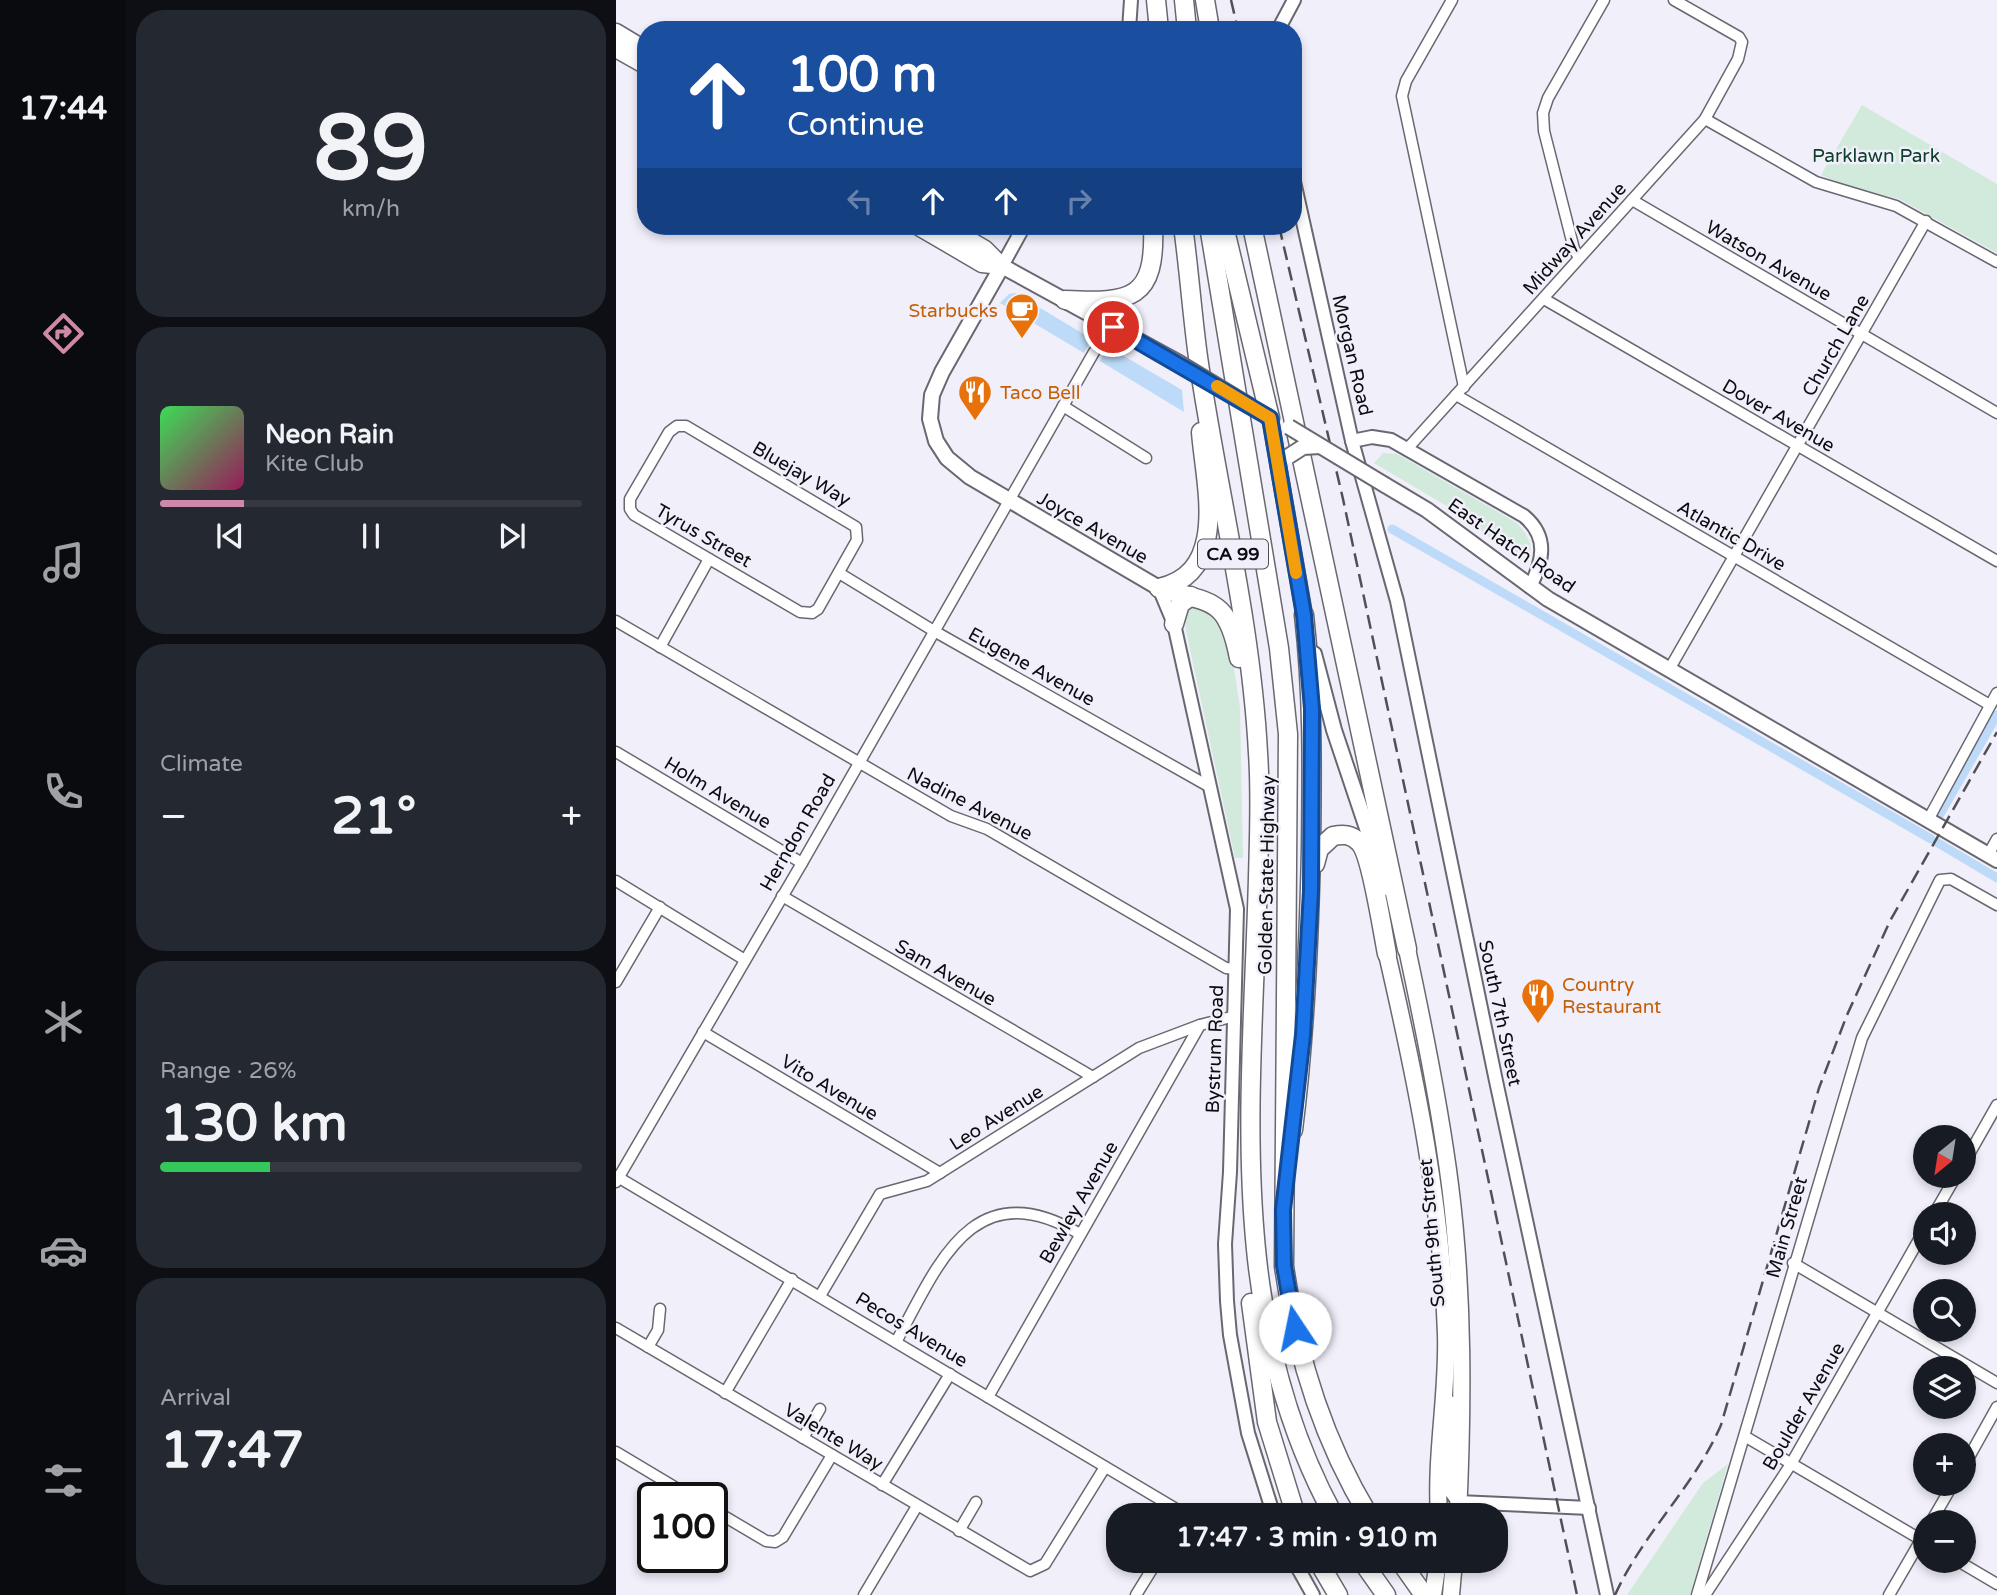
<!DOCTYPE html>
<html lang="en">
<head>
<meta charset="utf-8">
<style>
  :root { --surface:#171b24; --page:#242831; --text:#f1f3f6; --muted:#9ea1a6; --line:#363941; --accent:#cd89a7 }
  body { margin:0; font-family:"Varela Round",sans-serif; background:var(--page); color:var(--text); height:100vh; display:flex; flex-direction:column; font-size:26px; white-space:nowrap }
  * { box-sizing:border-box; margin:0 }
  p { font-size:23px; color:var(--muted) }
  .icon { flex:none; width:38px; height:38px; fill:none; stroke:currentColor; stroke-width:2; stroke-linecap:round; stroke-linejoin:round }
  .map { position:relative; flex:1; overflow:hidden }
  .drawer { display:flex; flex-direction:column; gap:10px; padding:10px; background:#0d0f14; width:490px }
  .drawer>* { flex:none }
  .guide { position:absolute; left:21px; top:21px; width:665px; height:214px; border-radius:28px; box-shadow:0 4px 10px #0003; background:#1a4fa0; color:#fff; overflow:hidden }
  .needle { width:46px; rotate:210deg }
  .fabs { position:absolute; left:1297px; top:1125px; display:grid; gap:14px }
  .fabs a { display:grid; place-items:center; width:63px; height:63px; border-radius:50%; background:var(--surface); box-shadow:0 4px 10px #0003; font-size:35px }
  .speed { position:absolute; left:21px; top:1482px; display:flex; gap:14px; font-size:35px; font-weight:700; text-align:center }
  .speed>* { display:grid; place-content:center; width:91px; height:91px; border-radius:50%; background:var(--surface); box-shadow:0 4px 10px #0003; line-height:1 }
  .speed .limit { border:4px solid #111; border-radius:10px; background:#fff; color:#111 }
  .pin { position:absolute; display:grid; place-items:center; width:60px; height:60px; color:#fff; margin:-30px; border:4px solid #fff; border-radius:50%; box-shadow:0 2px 7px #0007 }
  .me { position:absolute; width:77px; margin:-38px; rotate:349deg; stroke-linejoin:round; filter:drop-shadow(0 0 5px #0008) }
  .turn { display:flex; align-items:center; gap:24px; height:147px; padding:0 35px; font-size:32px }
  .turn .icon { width:91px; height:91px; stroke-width:2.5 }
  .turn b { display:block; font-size:49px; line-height:60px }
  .lanes { display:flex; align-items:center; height:66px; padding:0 35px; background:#0003; justify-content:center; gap:35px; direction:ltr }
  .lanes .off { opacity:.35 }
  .big { font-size:52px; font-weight:800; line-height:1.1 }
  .drawer .widget { flex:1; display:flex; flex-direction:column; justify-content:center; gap:10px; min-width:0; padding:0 24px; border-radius:28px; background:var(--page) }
  .drawer .dial { align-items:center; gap:0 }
  .dial b { font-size:91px; line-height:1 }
  .song { display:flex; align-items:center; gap:21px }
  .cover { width:84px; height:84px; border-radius:10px; background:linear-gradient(135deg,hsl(130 70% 55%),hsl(330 70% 35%)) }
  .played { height:7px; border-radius:4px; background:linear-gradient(90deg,var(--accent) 20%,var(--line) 20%) }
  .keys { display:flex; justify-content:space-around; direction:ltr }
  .heat { display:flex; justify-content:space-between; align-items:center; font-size:38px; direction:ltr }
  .charge { height:10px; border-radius:5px; background:linear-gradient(90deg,#34c759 26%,var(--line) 0) }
  .trip { position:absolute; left:490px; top:1503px; width:402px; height:70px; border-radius:28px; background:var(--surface); box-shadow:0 4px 10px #0003; font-weight:800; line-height:70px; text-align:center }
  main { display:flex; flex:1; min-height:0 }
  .dock { display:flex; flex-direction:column; width:126px; justify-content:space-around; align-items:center; background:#090b0e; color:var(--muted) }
  .dock .icon { width:49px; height:49px }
  .dock .active { color:var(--accent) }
  .dock b { font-size:32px; color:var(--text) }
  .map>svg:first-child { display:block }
  .green { fill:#d1eadc }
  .water { fill:#bddbf8 }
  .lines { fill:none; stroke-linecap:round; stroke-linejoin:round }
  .canal { stroke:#bddbf8; stroke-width:9 }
  .minor-casing { stroke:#696871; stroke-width:13 }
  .tertiary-casing { stroke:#696871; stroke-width:16 }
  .secondary-casing { stroke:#696871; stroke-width:18 }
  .primary-casing { stroke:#696871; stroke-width:19 }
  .motorway-casing { stroke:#696871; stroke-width:21 }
  .minor { stroke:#fff; stroke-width:10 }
  .tertiary { stroke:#fff; stroke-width:12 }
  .secondary { stroke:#fff; stroke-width:14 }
  .primary { stroke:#fff; stroke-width:16 }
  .motorway { stroke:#fff; stroke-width:18 }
  .rail { stroke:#525057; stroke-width:2.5; stroke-dasharray:14 7; stroke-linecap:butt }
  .secondary-bridge-casing { stroke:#696871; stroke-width:18; stroke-linecap:butt }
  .secondary-bridge { stroke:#fff; stroke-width:14 }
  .route-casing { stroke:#114b97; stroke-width:18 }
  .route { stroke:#1a73e8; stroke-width:12 }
  .slow { stroke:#f59e0b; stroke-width:12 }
  .labels { text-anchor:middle; stroke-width:5; stroke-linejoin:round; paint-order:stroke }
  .shield { fill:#f1effa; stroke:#514f56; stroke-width:2 }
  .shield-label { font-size:18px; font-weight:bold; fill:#0c0b0f }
  .park-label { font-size:19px; fill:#0c402b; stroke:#f1effa }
  .street-label { font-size:19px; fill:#0c0b0f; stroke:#f1effa }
  .food-label { font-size:19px; fill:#c56008; stroke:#f1effa; text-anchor:start }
</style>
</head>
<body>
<main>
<nav class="dock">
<b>17:44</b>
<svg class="icon active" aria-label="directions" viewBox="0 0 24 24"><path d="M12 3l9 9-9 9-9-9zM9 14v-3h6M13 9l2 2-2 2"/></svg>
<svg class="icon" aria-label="music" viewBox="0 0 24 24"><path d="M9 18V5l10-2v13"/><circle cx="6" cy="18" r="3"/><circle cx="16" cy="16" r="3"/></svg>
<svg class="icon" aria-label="phone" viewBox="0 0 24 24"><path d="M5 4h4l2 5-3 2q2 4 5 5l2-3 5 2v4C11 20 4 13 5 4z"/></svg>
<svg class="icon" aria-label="climate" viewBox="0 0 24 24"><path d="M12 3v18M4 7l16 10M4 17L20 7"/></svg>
<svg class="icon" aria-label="car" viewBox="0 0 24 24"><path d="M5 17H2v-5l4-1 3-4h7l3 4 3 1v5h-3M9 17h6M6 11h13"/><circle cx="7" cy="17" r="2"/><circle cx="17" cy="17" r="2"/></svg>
<svg class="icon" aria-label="filters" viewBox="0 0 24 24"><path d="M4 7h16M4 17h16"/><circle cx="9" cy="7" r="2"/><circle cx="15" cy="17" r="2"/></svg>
</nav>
<section class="drawer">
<div class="widget dial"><b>89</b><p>km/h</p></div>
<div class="widget">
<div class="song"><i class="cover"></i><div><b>Neon Rain</b><p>Kite Club</p></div></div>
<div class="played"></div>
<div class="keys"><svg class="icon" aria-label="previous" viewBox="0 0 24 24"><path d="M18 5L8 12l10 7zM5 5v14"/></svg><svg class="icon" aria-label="pause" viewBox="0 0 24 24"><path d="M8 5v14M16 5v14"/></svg><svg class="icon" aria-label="next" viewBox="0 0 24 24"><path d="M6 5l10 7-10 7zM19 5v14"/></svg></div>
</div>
<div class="widget"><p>Climate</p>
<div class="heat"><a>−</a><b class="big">21°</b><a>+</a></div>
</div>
<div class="widget"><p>Range · 26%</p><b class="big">130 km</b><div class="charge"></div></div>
<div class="widget"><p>Arrival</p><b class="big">17:47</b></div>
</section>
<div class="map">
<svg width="1381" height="1595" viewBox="0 0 1381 1595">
  <rect width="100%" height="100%" fill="#f1effa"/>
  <!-- green -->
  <g class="green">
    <path d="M1246,105L1381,184V253L1283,199L1228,185L1205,175Z"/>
    <path d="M767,453L781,454L901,523C911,534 922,549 908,559L897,555L834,508L758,463Z"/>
    <path d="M579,605L594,609L614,641L624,708L627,858H619L570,631L568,615Z"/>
    <path d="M1112,1464L1074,1595H1011L1087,1483Z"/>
  </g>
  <!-- water -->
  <g class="water">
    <path d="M399,293L476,339L468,353L384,303L393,294Z"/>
    <path d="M494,348L566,390L568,412L484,361L490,349Z"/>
  </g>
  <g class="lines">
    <!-- canal -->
    <g class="canal">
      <path d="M776,529L1315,839"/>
      <path d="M1324,814L1381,715"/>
      <path d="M1322,843L1381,878"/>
    </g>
    <!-- minor casing -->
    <g class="minor-casing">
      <g id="minor">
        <path d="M836,0L790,81L786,96L848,387"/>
        <path d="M1089,119L1200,182L1280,206L1381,262"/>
        <path d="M1016,200L1381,413"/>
        <path d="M963,258L958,249L928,131L927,113L932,98L988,0"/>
        <path d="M928,299L1381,561"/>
        <path d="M840,395L1374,705"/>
        <path d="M447,406L530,458"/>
        <path d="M61,426H70L240,527L241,540L202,609L196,613L184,612L18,515L14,509V499L53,432Z"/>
        <path d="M791,449L1089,119L1122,59L1126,42L1123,37L1058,0"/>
        <path d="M223,573L318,631L594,787"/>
        <path d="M0,621L335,816L371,829L610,968L620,969"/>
        <path d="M44,647L93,559"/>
        <path d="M1054,668L1310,221"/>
        <path d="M0,752L186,863"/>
        <path d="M1312,820L1381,693"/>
        <path d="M1372,855L1381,839"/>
        <path d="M0,881L129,960"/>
        <path d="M166,896L477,1077"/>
        <path d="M0,982L44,907"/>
        <path d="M87,1032L324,1173"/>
        <path d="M1348,1163L1381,1105"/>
        <path d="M0,1176L572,1516"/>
        <path d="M0,1182L186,863L478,352"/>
        <path d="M1318,1214L1340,1176"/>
        <path d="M1177,1263L1381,1383"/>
        <path d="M204,1296L264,1194L311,1181L523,1048L584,1025L619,1016"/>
        <path d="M0,1328L414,1571L429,1564L489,1467"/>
        <path d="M280,1342C322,1265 357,1170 464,1234"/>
        <path d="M32,1347L42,1330L44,1309"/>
        <path d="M109,1393L176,1279"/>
        <path d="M372,1397L584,1025"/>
        <path d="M1130,1437L1309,1542"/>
        <path d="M187,1438L204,1409"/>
        <path d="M0,1452L77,1498"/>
        <path d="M1348,1466L1381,1407"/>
        <path d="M266,1485L334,1374"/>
        <path d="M96,1509L150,1541L159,1542L167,1537L216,1455"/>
        <path d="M1315,1522L1337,1484"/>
        <path d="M343,1531L360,1502"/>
        <path d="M1342,1561L1381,1584"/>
        <path d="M248,1595L301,1506"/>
        <path d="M520,1595L541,1561"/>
        <path d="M1081,1595L1246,1038L1324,880L1335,879L1381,905"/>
        <path d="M1089,1595L1175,1464L1309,1229"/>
        <path d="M1273,1595L1309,1533"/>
      </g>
    </g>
    <!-- tertiary casing -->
    <g class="tertiary-casing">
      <g id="tertiary">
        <path d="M513,30L515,0"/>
        <path d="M662,30L678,0"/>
        <path d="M677,177L736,441L781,601L880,1081L991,1595"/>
        <path d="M386,266L408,226"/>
        <path d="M736,441L756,437L775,440L908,516C933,537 927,561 914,587"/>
        <path d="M543,588L558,624L621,909L614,1172L609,1244L611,1301L614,1335L632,1433L658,1516"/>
        <path d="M834,1402L835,1492L842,1502L973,1508"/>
        <path d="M678,1561L697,1595"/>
      </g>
    </g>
    <!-- secondary casing -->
    <g class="secondary-casing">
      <g id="secondary">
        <path d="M654,418L690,624"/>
        <path d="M769,485L811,510L932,599L1381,860"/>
        <path d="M543,588L354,477L331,458L320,441L314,419L316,395L326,372L386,266L563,363"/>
        <path d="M698,654L718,730L771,888"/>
      </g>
    </g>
    <!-- primary casing -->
    <g class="primary-casing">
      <g id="primary">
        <path d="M0,32L30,50"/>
        <path d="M0,49L30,66"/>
        <path d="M301,226L366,264L386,266"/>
        <path d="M330,226L369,249L386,266"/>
        <path d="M791,949C808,1028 824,1106 834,1185C848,1295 847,1406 842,1516"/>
        <path d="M771,954C800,1080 826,1205 830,1334C832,1394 819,1455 823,1516"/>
        <path d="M817,1595L822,1561"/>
        <path d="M835,1595L838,1561"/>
      </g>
    </g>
    <!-- motorway casing -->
    <g class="motorway-casing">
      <g id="motorway">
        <path d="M540,0L543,30"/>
        <path d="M568,0L571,30"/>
        <path d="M589,0L594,30"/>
        <path d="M567,226C573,269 576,313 582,357C601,489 635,619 642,753C645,795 643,836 642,878C636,1097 608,1315 718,1516"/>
        <path d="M593,226L663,648L672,734L668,1266C680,1353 707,1440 753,1516"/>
        <path d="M608,226L654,418"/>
        <path d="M636,226L791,949"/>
        <path d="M449,300C515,303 540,300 537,226"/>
        <path d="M543,588C614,573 589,484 585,432"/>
        <path d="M543,588C595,604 611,596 623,658"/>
        <path d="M558,624L564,604L575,596"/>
        <path d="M699,864L703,849L717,836C727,834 735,834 743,842C755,853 767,934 771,954"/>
        <path d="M677,1130C689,1036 693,943 695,849C696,770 697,694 688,615"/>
        <path d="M635,1303L651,1422L680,1516"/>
        <path d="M702,1561L722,1595"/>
        <path d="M746,1561L770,1595"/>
        <path d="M784,1561L808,1595"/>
      </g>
    </g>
    <!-- minor -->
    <use href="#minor" class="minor"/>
    <!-- tertiary -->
    <use href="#tertiary" class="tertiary"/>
    <!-- secondary -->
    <use href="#secondary" class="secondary"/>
    <!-- primary -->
    <use href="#primary" class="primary"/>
    <!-- motorway -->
    <use href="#motorway" class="motorway"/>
    <!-- rail -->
    <g class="rail">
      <path d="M615,0L622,30"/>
      <path d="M663,226L727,499L961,1595"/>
      <path d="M999,1595C1027,1533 1078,1487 1105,1425L1203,1088L1231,1015L1274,921L1381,732"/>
    </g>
    <!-- secondary-bridge casing -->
    <g class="secondary-bridge-casing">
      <g id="secondary-bridge">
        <path d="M563,363L634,406"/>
        <path d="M673,427L769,485"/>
        <path d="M673,456L687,447L704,446"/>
      </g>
    </g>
    <!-- secondary-bridge -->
    <use href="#secondary-bridge" class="secondary-bridge"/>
  </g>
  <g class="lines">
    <!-- route casing -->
    <g class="route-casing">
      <path id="route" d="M497,327L654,418L688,615L696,709L695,891L687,1035L667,1210L668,1266L679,1328"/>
    </g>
    <!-- route -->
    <use href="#route" class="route"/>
    <!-- slow -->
    <path class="slow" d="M601,386L654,418L680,573"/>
  </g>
  <!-- icons -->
  <defs>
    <g id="cafe-pin" transform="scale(1.75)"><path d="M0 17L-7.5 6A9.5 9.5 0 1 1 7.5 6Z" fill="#e8710a" stroke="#f1effa"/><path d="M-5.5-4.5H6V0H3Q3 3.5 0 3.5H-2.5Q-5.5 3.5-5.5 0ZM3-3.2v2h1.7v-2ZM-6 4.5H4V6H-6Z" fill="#fff"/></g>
    <g id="restaurant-pin" transform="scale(1.75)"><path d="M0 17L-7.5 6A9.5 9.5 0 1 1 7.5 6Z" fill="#e8710a" stroke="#f1effa"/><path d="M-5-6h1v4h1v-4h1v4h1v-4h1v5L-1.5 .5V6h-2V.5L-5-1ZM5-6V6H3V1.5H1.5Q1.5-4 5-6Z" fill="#fff"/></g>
  </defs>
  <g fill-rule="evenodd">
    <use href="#cafe-pin" x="406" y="310"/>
    <use href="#restaurant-pin" x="359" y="392"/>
    <use href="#restaurant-pin" x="922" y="995"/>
  </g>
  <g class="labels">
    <!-- shield labels -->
    <rect class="shield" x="582" y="539.5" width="70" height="29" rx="5"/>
    <g class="shield-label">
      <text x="617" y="560">CA 99</text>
    </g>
    <!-- park labels -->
    <g class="park-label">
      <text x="1260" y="162">Parklawn Park</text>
    </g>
    <!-- street labels -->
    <g class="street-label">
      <text transform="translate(958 238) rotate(-48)" y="7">Midway Avenue</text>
      <text transform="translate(1153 260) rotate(30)" y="7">Watson Avenue</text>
      <text transform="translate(1219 345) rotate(-60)" y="7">Church Lane</text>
      <text transform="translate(737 355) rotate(77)" y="7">Morgan Road</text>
      <text transform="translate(1163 415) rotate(30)" y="7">Dover Avenue</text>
      <text transform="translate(186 473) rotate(30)" y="7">Bluejay Way</text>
      <text transform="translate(477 527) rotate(30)" y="7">Joyce Avenue</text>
      <text transform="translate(88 535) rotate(30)" y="7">Tyrus Street</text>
      <text transform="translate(1116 535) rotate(30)" y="7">Atlantic Drive</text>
      <text transform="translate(896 545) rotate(35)" y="7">East Hatch Road</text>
      <text transform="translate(416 666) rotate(29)" y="7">Eugene Avenue</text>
      <text transform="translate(102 792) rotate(31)" y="7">Holm Avenue</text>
      <text transform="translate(354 803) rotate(27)" y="7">Nadine Avenue</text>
      <text transform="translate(181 832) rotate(-60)" y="7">Herndon Road</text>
      <text transform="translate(650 875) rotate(-89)" y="7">Golden State Highway</text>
      <text transform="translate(330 972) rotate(30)" y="7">Sam Avenue</text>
      <text transform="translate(885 1013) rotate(78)" y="7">South 7th Street</text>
      <text transform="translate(598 1049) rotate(-88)" y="7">Bystrum Road</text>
      <text transform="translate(214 1087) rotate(31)" y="7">Vito Avenue</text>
      <text transform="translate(380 1117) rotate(-32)" y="7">Leo Avenue</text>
      <text transform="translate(462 1202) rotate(-60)" y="7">Bewley Avenue</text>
      <text transform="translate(1170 1227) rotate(-74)" y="7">Main Street</text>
      <text transform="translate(815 1233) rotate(-95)" y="7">South 9th Street</text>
      <text transform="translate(296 1329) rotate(31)" y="7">Pecos Avenue</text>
      <text transform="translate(1187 1406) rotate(-60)" y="7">Boulder Avenue</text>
      <text transform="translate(218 1436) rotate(31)" y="7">Valente Way</text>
    </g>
    <!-- food labels -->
    <g class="food-label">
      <text x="382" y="317" text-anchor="end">Starbucks</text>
      <text x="384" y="399">Taco Bell</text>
      <text x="946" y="991">Country<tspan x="946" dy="22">Restaurant</tspan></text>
    </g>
  </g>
</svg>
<div class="fabs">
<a><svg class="needle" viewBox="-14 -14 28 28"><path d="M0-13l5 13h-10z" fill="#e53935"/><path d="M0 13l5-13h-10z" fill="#9ea1a6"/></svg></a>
<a><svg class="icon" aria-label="sound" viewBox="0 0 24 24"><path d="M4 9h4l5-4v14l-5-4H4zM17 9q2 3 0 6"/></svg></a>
<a><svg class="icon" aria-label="search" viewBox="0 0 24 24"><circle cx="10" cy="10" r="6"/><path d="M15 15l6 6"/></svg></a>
<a><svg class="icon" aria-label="layers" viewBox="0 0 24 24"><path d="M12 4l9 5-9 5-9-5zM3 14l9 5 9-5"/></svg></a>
<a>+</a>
<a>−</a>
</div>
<div class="speed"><div class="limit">100</div></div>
<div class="pin" style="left:497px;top:327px;background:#d93025"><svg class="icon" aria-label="arrive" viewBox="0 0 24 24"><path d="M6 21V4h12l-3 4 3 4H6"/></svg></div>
<svg class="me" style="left:679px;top:1328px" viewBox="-20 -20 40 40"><circle r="19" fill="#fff"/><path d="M0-13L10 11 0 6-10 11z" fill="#1a73e8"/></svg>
<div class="trip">17:47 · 3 min · 910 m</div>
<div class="guide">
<div class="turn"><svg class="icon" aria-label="ahead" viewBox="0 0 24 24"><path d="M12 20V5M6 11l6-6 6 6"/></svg><div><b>100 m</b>Continue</div></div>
<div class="lanes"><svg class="icon off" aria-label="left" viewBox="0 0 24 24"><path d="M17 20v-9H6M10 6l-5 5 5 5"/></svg><svg class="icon" aria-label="ahead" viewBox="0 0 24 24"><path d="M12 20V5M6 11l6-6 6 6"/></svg><svg class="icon" aria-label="ahead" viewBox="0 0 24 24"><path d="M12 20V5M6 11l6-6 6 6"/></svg><svg class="icon off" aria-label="right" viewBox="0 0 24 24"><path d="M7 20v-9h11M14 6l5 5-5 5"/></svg></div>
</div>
</div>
</main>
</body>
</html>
